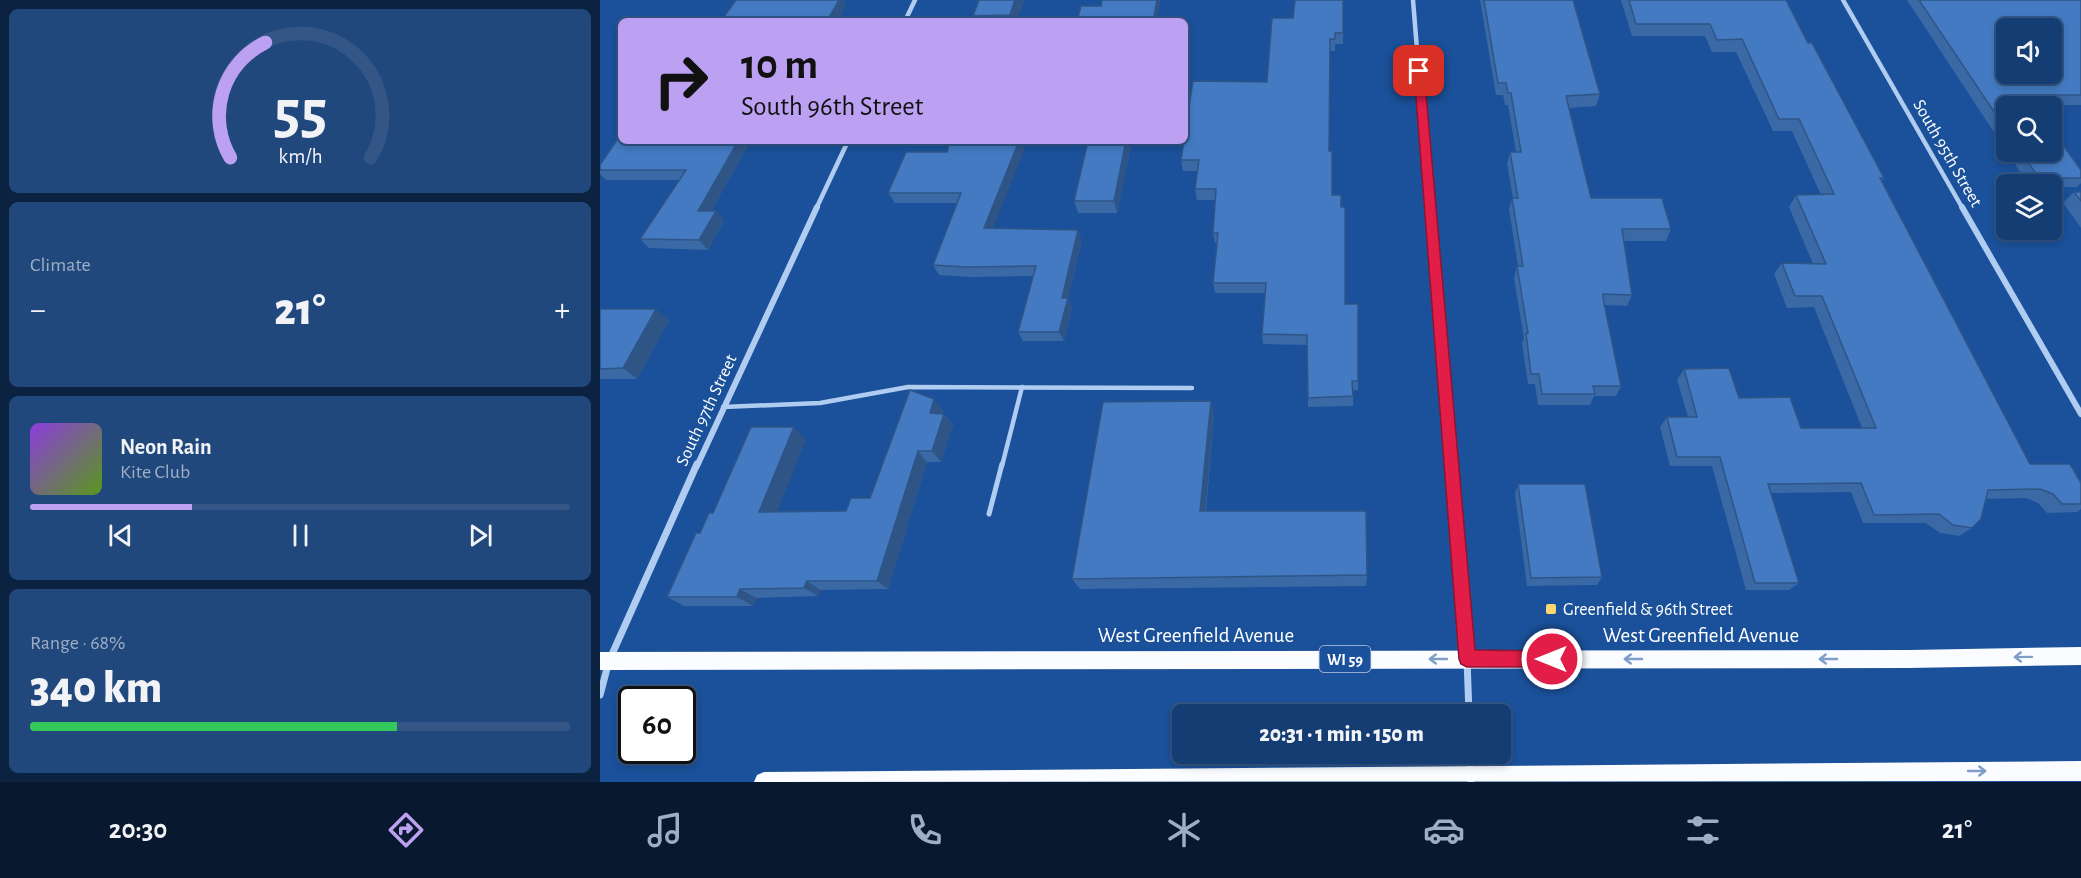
<!DOCTYPE html>
<html lang="en">
<head>
<meta charset="utf-8">
<style>
  :root { --surface:#143d74; --page:#21487c; --text:#f1f3f6; --muted:#9daec5; --line:#335686; --accent:#bca0f2 }
  body { margin:0; font-family:"Alegreya Sans",sans-serif; background:var(--page); color:var(--text); height:100vh; display:flex; flex-direction:column; font-size:22px; white-space:nowrap }
  * { box-sizing:border-box; margin:0 }
  p { font-size:20px; color:var(--muted) }
  .icon { flex:none; width:33px; height:33px; fill:none; stroke:currentColor; stroke-width:2; stroke-linecap:round; stroke-linejoin:round }
  .map { position:relative; flex:1; overflow:hidden }
  .side { display:flex; flex-direction:column; gap:9px; padding:9px; background:#0b2240; width:600px }
  .side>* { flex:none }
  .guide { position:absolute; left:18px; top:18px; width:570px; height:126px; border-radius:9px; box-shadow:0 3px 9px #0003,0 0 0 2px var(--line); background:#bca0f2; color:#111; overflow:hidden }
  .tools { position:absolute; left:1396px; top:18px; display:grid; gap:12px }
  .tools a { display:grid; place-items:center; width:66px; height:66px; border-radius:9px; background:var(--surface); box-shadow:0 3px 9px #0003,0 0 0 2px var(--line); font-size:30px }
  .speed { position:absolute; left:18px; top:686px; display:flex; gap:12px; font-size:30px; font-weight:700; text-align:center }
  .speed>* { display:grid; place-content:center; width:78px; height:78px; border-radius:50%; background:var(--surface); box-shadow:0 3px 9px #0003,0 0 0 2px var(--line); line-height:1 }
  .speed .limit { border:3px solid #111; border-radius:9px; background:#fff; color:#111 }
  .pin { position:absolute; display:grid; place-items:center; width:51px; height:51px; color:#fff; margin:-26px; border-radius:12px; box-shadow:0 3px 9px #0006 }
  .me { position:absolute; width:66px; margin:-33px; rotate:270deg; stroke-linejoin:round; filter:drop-shadow(0 0 4px #0008) }
  .turn { display:flex; align-items:center; gap:21px; height:126px; padding:0 24px; font-size:27px }
  .turn .icon { width:78px; height:78px; stroke-width:2.5 }
  .turn b { display:block; font-size:42px; line-height:51px }
  .big { font-size:45px; font-weight:800; line-height:1.1 }
  .side .card { flex:1; display:flex; flex-direction:column; justify-content:center; gap:9px; min-width:0; padding:0 21px; border-radius:9px; background:var(--page) }
  .side .dial { align-items:center; gap:0 }
  .dial svg { height:156px; overflow:visible; fill:none; stroke:var(--line); stroke-width:7; stroke-linecap:round; text-anchor:middle }
  .dial text { fill:var(--text); stroke:none }
  .song { display:flex; align-items:center; gap:18px }
  .cover { width:72px; height:72px; border-radius:9px; background:linear-gradient(135deg,hsl(270 70% 55%),hsl(90 70% 35%)) }
  .played { height:6px; border-radius:3px; background:linear-gradient(90deg,var(--accent) 30%,var(--line) 30%) }
  .keys { display:flex; justify-content:space-around; direction:ltr }
  .heat { display:flex; justify-content:space-between; align-items:center; font-size:33px; direction:ltr }
  .charge { height:9px; border-radius:4px; background:linear-gradient(90deg,#34c759 68%,var(--line) 0) }
  .trip { position:absolute; left:572px; top:704px; width:339px; height:60px; border-radius:9px; background:var(--surface); box-shadow:0 3px 9px #0003,0 0 0 2px var(--line); font-weight:800; line-height:60px; text-align:center }
  .dock { display:flex; height:96px; justify-content:space-around; align-items:center; background:#08182e; color:var(--muted) }
  .dock .icon { width:42px; height:42px }
  .dock .on { color:var(--accent) }
  .dock b { font-size:27px; color:var(--text) }
  main { display:flex; flex:1; min-height:0 }
  .map>svg:first-child { display:block }
  .lines { fill:none; stroke-linecap:round; stroke-linejoin:round }
  .service-far1 { stroke:#b0cdf1; stroke-width:4.5 }
  .service { stroke:#b0cdf1; stroke-width:5 }
  .minor-far2 { stroke:#b0cdf1; stroke-width:4.5 }
  .minor-far1 { stroke:#b0cdf1; stroke-width:6 }
  .minor { stroke:#b0cdf1; stroke-width:7 }
  .primary { fill:#fafcff; fill-rule:evenodd }
  .wall { fill:#3a69a6 }
  .shaded-wall { fill:#2f5587 }
  .building { fill:#437ac1; stroke:#2f5587; stroke-width:1.5; fill-rule:evenodd }
  .oneway { stroke:#7f9ec7 }
  .route { fill:#e11d48; stroke:#92132f; stroke-width:1.5 }
  .poi-dot { fill:#ffd670; stroke:#1a519a; stroke-width:2 }
  .labels { text-anchor:middle; stroke-width:4.5; stroke-linejoin:round; paint-order:stroke }
  .shield { fill:#1a519a; stroke:#bacbe1; stroke-width:1.5 }
  .shield-label { font-size:16px; font-weight:bold; fill:#fff }
  .street-label { font-size:18px; fill:#fff; stroke:#1a519a }
  .poi-label { font-size:18px; fill:#fff; stroke:#1a519a; text-anchor:start }
  .near-street-label { font-size:21px; fill:#fff; stroke:#1a519a }
</style>
</head>
<body>
<main>
<section class="side">
<div class="card dial"><svg viewBox="0 0 100 80">
<path d="M14 69A42 42 0 1 1 86 69"/>
<path d="M14 69A42 42 0 0 1 32 10" stroke="#bca0f2"/>
<text x="50" y="56" font-size="32" font-weight="700">55</text>
<text x="50" y="72" font-size="11">km/h</text>
</svg></div>
<div class="card"><p>Climate</p>
<div class="heat"><a>−</a><b class="big">21°</b><a>+</a></div>
</div>
<div class="card">
<div class="song"><i class="cover"></i><div><b>Neon Rain</b><p>Kite Club</p></div></div>
<div class="played"></div>
<div class="keys"><svg class="icon" aria-label="previous" viewBox="0 0 24 24"><path d="M18 5L8 12l10 7zM5 5v14"/></svg><svg class="icon" aria-label="pause" viewBox="0 0 24 24"><path d="M8 5v14M16 5v14"/></svg><svg class="icon" aria-label="next" viewBox="0 0 24 24"><path d="M6 5l10 7-10 7zM19 5v14"/></svg></div>
</div>
<div class="card"><p>Range · 68%</p><b class="big">340 km</b><div class="charge"></div></div>
</section>
<div class="map">
<svg width="1481" height="782" viewBox="0 0 1481 782">
  <rect width="100%" height="100%" fill="#1a519a"/>
  <g class="lines">
    <!-- service-far1 -->
    <g class="service-far1">
      <path d="M123,407L220,403L308,387L592,388"/>
      <path d="M402,466L422,387"/>
    </g>
    <!-- service -->
    <path class="service" d="M389,514L402,464"/>
    <!-- minor-far2 -->
    <g class="minor-far2">
      <path d="M813,0L830,209"/>
      <path d="M1243,0L1363,209"/>
      <path d="M305,21L315,0"/>
      <path d="M216,209L248,141"/>
    </g>
    <!-- minor-far1 -->
    <g class="minor-far1">
      <path d="M830,207L852,466"/>
      <path d="M1362,207L1481,414"/>
      <path d="M97,466L217,207"/>
    </g>
    <!-- minor -->
    <g class="minor">
      <path d="M852,464L867,659L869,714"/>
      <path d="M0,695L9,661L97,464"/>
      <path d="M870,753L871,782"/>
    </g>
    <!-- primary -->
    <g class="primary">
      <path d="M1481,647V665L1309,668L0,670V652L1309,650Z"/>
      <path d="M1481,761V781L154,782L157,775L164,772Z"/>
    </g>
  </g>
  <!-- wall -->
  <g class="wall">
    <path d="M379,0H424L417,21H375L373,16Z"/>
    <path d="M743,0V44H735V51H730L729,151L732,195L745,304H758V390H753V406L708,407L707,345L663,344L662,334L666,293H615L613,283L617,243H615L613,233L616,200H597L595,189L597,171H583L581,160L667,82L693,18Z"/>
    <path d="M880,0H973L1000,94L996,106L969,108L991,198L1071,229L1066,241H1023L1032,295L1027,306L1004,305L1021,386L1016,396H994L990,405H938L935,384H928L922,343L924,339L914,278L917,266H918L909,209L912,198H913L907,164L910,152H916L908,105H905L903,95H896Z"/>
    <path d="M1021,0H1186L1208,43L1284,178L1282,181L1430,464L1481,483V509L1477,512L1447,513L1438,503L1426,498L1386,499L1372,528L1359,536L1340,533L1326,523H1263L1251,492L1171,493L1199,583L1189,590H1146L1112,466H1070L1060,427L1067,417H1088L1077,380L1084,369L1201,428H1262L1214,307L1187,308L1174,274L1182,263L1213,264L1189,207L1196,195H1221L1192,131H1173L1136,52H1112L1105,36H1032Z"/>
    <path d="M1307,0H1481V105H1433L1407,106V152H1452L1481,170V183L1477,187H1452V184H1428Z"/>
    <path d="M21,141H155L154,143L149,144L111,211H116L124,221L108,250L49,248L40,239L79,180H6L0,174V165Z"/>
    <path d="M532,141L517,213H478L474,201Z"/>
    <path d="M347,152L393,228L482,240L468,298L472,308L464,341H423L418,332L433,276L371,277L339,275L333,265L357,203H295L288,193Z"/>
    <path d="M1474,192H1481V228L1463,203Z"/>
    <path d="M0,310L69,320L37,379H0Z"/>
    <path d="M611,401L614,416L606,511L767,575L766,586L480,589L472,579Z"/>
    <path d="M343,410L342,414H344L353,425L341,462H327L288,589L220,590L218,596L156,598L153,606H84L67,597L100,533L113,513L206,439L177,511H246L270,498Z"/>
    <path d="M918,484L1002,577L997,585L927,586L915,494Z"/>
  </g>
  <!-- shaded-wall -->
  <g class="shaded-wall">
    <path d="M239,0H243L246,6L238,21H227Z"/>
    <path d="M415,0H424L417,21H412L410,15Z"/>
    <path d="M557,0H561L556,21H553Z"/>
    <path d="M138,141H147L149,144L106,220L98,211Z"/>
    <path d="M419,141H428L389,238L384,228Z"/>
    <path d="M526,141H532L517,213L514,201Z"/>
    <path d="M116,211L124,221L108,250L99,240Z"/>
    <path d="M478,230L482,240L468,298L472,308L464,341L459,332L462,298Z"/>
    <path d="M56,309L69,320L37,379L23,368Z"/>
    <path d="M334,399L343,410L339,425L330,413Z"/>
    <path d="M611,401L614,416L604,524L600,511Z"/>
    <path d="M344,414L353,425L341,462L332,451Z"/>
    <path d="M194,427L206,439L173,522L159,512Z"/>
    <path d="M318,451L327,462L288,589L277,581Z"/>
    <path d="M207,581L220,590L218,596L204,588Z"/>
    <path d="M140,589L156,598L153,606L137,597Z"/>
  </g>
  <!-- building -->
  <g class="building">
    <path d="M136,0H239L227,21H121Z"/>
    <path d="M379,0H415L410,15L373,16Z"/>
    <path d="M502,0H557L553,21H477L481,6H501Z"/>
    <path d="M695,0H743V33H735V39H730L729,151H732V195H741V207H745V304H758V381H752L753,396L708,398L707,335L662,334L666,283H613L618,233H613L616,189H595L599,160H581L584,141H585V131L593,81L667,82L672,18H693Z"/>
    <path d="M884,0H973L1000,94L966,96L991,198H1062L1071,229H1022L1032,295L1003,294V298L1021,386H993L995,394H942L939,374H931L926,333H928L917,266H923L912,198H918L910,152H921L911,93H908L906,83H898Z"/>
    <path d="M1029,0H1186L1208,43H1212L1259,131L1284,178H1280L1430,464H1470L1481,483V504H1462L1453,494L1440,489L1388,490L1381,519L1372,528L1353,525L1339,514L1274,515L1261,483L1168,484L1199,583H1155L1120,457H1077L1067,417H1097L1084,369L1129,368L1139,398L1190,397L1201,428H1276L1222,296H1195L1182,263L1226,264L1196,195L1234,194L1199,119H1179L1142,39L1117,40L1110,24H1036Z"/>
    <path d="M1319,0H1481V95H1426L1435,106H1407V131ZM1407,28H1452V74H1407Z"/>
    <path d="M1452,130L1481,170V178H1439L1421,152H1452Z"/>
    <path d="M21,134V141H138L98,211H116L99,240L40,239L86,170H0V165Z"/>
    <path d="M350,141H419L384,228L478,230L462,298H468L459,332H418L436,266L366,267L333,265L361,193H288L306,152H347Z"/>
    <path d="M488,141H526L514,201H474Z"/>
    <path d="M1474,192H1481V201Z"/>
    <path d="M1,309H56L23,368L0,369V310Z"/>
    <path d="M310,390L334,399L330,413L344,414L332,451H318L277,581H207L204,588L140,589L137,597H67L96,533H100L109,513H113L151,427H194L159,512L246,511L251,498H270Z"/>
    <path d="M611,401L600,511H766L767,575L472,579L503,402Z"/>
    <path d="M918,484H985L1002,577L931,578Z"/>
  </g>
  <!-- one-way arrows -->
  <defs><path id="oneway-shaft" d="M-6 0H5M1.5-3L5.5 0L1.5 3" fill="none" stroke-width="1.6" stroke-linecap="round" stroke-linejoin="round" transform="scale(1.5)"/></defs>
  <g class="oneway">
    <use href="#oneway-shaft" transform="translate(1423 657) rotate(179)"/>
    <use href="#oneway-shaft" transform="translate(838 659) rotate(180)"/>
    <use href="#oneway-shaft" transform="translate(1033 659) rotate(-180)"/>
    <use href="#oneway-shaft" transform="translate(1228 659) rotate(180)"/>
    <use href="#oneway-shaft" transform="translate(1377 771)"/>
  </g>
  <!-- route -->
  <path class="route" d="M819,68L824,71L875,650L952,651L958,653L960,659L958,665L952,667H867L861,664L859,659L814,71Z"/>
  <!-- markers -->
  <rect class="poi-dot" x="945" y="603" width="12" height="12" rx="3"/>
  <g class="labels">
    <!-- shield labels -->
    <rect class="shield" x="719.5" y="646" width="51" height="26" rx="4.5"/>
    <g class="shield-label">
      <text x="745" y="665">WI 59</text>
    </g>
    <!-- street labels -->
    <g class="street-label">
      <text transform="translate(1348 153) rotate(60)" y="6">South 95th Street</text>
      <text transform="translate(106 410) rotate(-65)" y="6">South 97th Street</text>
    </g>
    <!-- poi labels -->
    <g class="poi-label">
      <text x="963" y="615">Greenfield &amp; 96th Street</text>
    </g>
    <!-- near-street labels -->
    <g class="near-street-label">
      <text x="596" y="642">West Greenfield Avenue</text>
      <text x="1101" y="642">West Greenfield Avenue</text>
    </g>
  </g>
</svg>
<div class="tools">
<a><svg class="icon" aria-label="sound" viewBox="0 0 24 24"><path d="M4 9h4l5-4v14l-5-4H4zM17 9q2 3 0 6"/></svg></a>
<a><svg class="icon" aria-label="search" viewBox="0 0 24 24"><circle cx="10" cy="10" r="6"/><path d="M15 15l6 6"/></svg></a>
<a><svg class="icon" aria-label="layers" viewBox="0 0 24 24"><path d="M12 4l9 5-9 5-9-5zM3 14l9 5 9-5"/></svg></a>
</div>
<div class="speed"><div class="limit">60</div></div>
<div class="pin" style="left:819px;top:71px;background:#d93025"><svg class="icon" aria-label="arrive" viewBox="0 0 24 24"><path d="M6 21V4h12l-3 4 3 4H6"/></svg></div>
<svg class="me" style="left:952px;top:659px" viewBox="-20 -20 40 40"><circle r="17" fill="#e11d48" stroke="#fff" stroke-width="3"/><path d="M0-11L8 9 0 5-8 9z" fill="#fff"/></svg>
<div class="trip">20:31 · 1 min · 150 m</div>
<div class="guide">
<div class="turn"><svg class="icon" aria-label="right" viewBox="0 0 24 24"><path d="M7 20v-9h11M14 6l5 5-5 5"/></svg><div><b>10 m</b>South 96th Street</div></div>
</div>
</div>
</main>
<nav class="dock">
<b>20:30</b>
<svg class="icon on" aria-label="directions" viewBox="0 0 24 24"><path d="M12 3l9 9-9 9-9-9zM9 14v-3h6M13 9l2 2-2 2"/></svg>
<svg class="icon" aria-label="music" viewBox="0 0 24 24"><path d="M9 18V5l10-2v13"/><circle cx="6" cy="18" r="3"/><circle cx="16" cy="16" r="3"/></svg>
<svg class="icon" aria-label="phone" viewBox="0 0 24 24"><path d="M5 4h4l2 5-3 2q2 4 5 5l2-3 5 2v4C11 20 4 13 5 4z"/></svg>
<svg class="icon" aria-label="climate" viewBox="0 0 24 24"><path d="M12 3v18M4 7l16 10M4 17L20 7"/></svg>
<svg class="icon" aria-label="car" viewBox="0 0 24 24"><path d="M5 17H2v-5l4-1 3-4h7l3 4 3 1v5h-3M9 17h6M6 11h13"/><circle cx="7" cy="17" r="2"/><circle cx="17" cy="17" r="2"/></svg>
<svg class="icon" aria-label="filters" viewBox="0 0 24 24"><path d="M4 7h16M4 17h16"/><circle cx="9" cy="7" r="2"/><circle cx="15" cy="17" r="2"/></svg>
<b>21°</b>
</nav>
</body>
</html>
